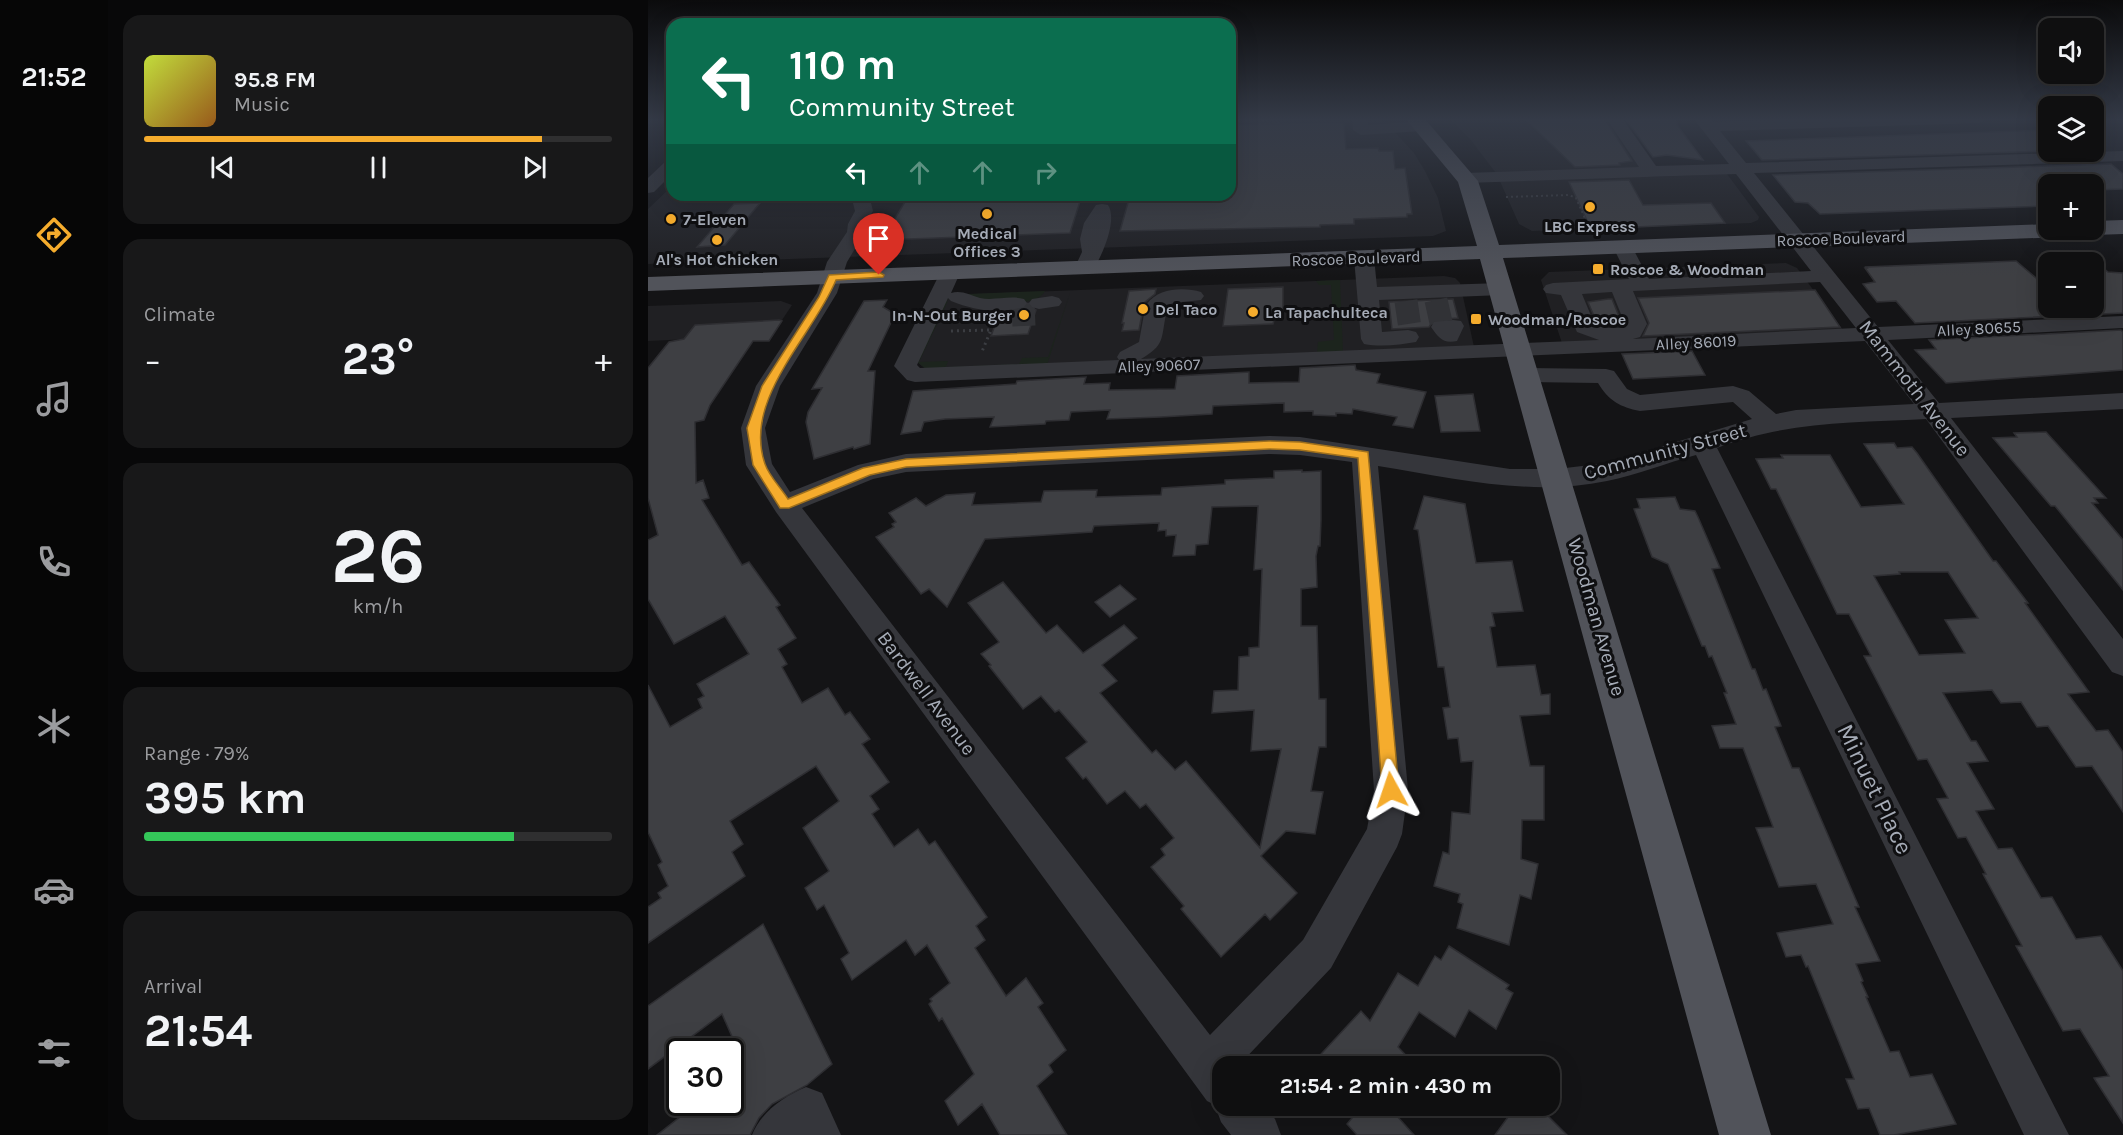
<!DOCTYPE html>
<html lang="en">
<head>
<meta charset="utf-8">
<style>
  :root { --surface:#0f0f10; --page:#181819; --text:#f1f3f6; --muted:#9b9c9f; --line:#2f2f30; --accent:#f5ac2d }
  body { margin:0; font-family:Karla,sans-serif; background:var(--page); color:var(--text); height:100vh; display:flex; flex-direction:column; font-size:22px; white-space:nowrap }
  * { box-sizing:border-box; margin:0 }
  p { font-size:20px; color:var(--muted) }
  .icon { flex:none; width:33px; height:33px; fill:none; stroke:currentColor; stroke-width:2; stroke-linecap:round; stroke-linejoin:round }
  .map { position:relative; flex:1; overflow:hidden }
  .side { display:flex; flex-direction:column; gap:15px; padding:15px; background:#080809; width:540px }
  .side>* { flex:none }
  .banner { position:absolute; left:18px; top:18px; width:570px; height:183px; border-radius:18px; box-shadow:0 6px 24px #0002,0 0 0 2px var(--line); background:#0b6e4f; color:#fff; overflow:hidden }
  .buttons { position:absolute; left:1390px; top:18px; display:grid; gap:12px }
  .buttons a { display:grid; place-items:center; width:66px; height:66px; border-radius:12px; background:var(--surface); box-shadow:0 6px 24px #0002,0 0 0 2px var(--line); font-size:30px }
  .speed { position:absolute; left:18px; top:1038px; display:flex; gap:12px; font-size:30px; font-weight:700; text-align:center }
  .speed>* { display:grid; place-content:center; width:78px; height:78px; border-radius:50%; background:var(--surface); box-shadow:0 6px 24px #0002,0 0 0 2px var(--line); line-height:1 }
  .speed .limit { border:3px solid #111; border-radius:9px; background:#fff; color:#111 }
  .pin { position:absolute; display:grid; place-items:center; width:51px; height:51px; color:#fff; margin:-62px -26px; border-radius:50% 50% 50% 0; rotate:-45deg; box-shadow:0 0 6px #0007 }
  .pin .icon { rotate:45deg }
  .me { position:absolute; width:66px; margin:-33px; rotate:355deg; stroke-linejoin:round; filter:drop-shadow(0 0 4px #0008) }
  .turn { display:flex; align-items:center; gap:21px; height:126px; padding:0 24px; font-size:27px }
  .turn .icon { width:78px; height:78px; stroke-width:2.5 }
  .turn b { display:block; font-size:42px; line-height:51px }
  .lanes { display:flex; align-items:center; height:57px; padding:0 24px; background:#0003; justify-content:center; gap:30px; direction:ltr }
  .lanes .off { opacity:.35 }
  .big { font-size:45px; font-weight:700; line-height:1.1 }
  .side .card { flex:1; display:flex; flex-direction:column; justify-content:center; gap:9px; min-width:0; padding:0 21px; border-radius:18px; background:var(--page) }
  .side .dial { align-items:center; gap:0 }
  .dial b { font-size:78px; line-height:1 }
  .song { display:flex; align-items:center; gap:18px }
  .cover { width:72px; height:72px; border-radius:9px; background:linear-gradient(135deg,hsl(70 70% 55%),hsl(30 70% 35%)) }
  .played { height:6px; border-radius:3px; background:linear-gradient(90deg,var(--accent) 85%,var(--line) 85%) }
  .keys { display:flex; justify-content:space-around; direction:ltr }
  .heat { display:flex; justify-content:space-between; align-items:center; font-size:33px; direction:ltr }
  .charge { height:9px; border-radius:4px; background:linear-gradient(90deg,#34c759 79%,var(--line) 0) }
  .trip { position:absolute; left:564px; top:1056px; width:348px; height:60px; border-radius:18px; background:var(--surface); box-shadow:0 6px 24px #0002,0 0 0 2px var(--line); font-weight:700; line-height:60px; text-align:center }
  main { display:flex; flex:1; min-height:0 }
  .menu { display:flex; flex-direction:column; width:108px; justify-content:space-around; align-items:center; background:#060606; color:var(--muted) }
  .menu .icon { width:42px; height:42px }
  .menu .current { color:var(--accent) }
  .menu b { font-size:27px; color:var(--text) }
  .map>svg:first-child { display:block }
  .built { fill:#202023 }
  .green { fill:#1c241d }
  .building { fill:#3e3f43; stroke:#2e2e32; stroke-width:1.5; fill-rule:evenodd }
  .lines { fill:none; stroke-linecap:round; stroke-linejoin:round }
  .minor-tunnel { stroke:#313236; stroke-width:23; stroke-dasharray:23 11; stroke-linecap:butt }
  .path-far1 { stroke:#3b3d42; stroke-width:2; stroke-dasharray:2 3; stroke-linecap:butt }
  .path { stroke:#3b3d42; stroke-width:3; stroke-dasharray:2 4; stroke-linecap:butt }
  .minor { fill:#35363b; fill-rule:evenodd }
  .major { fill:#51535a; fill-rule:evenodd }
  .route { fill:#f5ac2d; stroke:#9f701d; stroke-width:1.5 }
  .poi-dot { fill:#f5ac2d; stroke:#0f0f11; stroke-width:2 }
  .labels { text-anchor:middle; stroke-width:6; stroke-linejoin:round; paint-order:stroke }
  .far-poi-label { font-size:16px; font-weight:bold; fill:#a5abb6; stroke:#0f0f11; text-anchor:start }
  .far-street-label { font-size:16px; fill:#a5abb6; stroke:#0f0f11 }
  .street-label { font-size:20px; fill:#a5abb6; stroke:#0f0f11 }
  .near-street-label { font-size:24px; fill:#a5abb6; stroke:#0f0f11 }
</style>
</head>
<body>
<main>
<nav class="menu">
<b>21:52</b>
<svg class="icon current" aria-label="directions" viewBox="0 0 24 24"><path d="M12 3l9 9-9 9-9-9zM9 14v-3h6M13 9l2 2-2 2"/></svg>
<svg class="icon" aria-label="music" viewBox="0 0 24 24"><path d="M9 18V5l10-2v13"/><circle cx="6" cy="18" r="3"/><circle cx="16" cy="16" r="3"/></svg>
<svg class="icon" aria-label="phone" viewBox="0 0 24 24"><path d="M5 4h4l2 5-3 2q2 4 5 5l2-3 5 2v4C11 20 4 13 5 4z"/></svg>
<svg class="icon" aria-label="climate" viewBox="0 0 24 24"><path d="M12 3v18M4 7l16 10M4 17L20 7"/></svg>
<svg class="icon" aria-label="car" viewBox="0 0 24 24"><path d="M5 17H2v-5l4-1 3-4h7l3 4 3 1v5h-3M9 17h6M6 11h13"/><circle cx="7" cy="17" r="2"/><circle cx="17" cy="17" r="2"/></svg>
<svg class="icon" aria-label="filters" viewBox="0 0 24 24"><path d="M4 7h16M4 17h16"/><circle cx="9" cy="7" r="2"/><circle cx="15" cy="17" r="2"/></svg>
</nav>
<section class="side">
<div class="card">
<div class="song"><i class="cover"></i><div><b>95.8 FM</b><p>Music</p></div></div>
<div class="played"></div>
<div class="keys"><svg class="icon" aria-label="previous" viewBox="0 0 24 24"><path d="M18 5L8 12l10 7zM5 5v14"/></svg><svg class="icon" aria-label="pause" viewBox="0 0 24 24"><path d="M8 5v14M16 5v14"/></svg><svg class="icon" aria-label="next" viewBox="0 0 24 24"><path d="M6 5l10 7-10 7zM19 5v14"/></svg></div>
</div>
<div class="card"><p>Climate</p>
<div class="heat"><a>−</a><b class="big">23°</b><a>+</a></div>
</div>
<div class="card dial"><b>26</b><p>km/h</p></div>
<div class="card"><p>Range · 79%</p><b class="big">395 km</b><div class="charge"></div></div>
<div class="card"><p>Arrival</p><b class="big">21:54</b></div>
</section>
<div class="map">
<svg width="1475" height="1135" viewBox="0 0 1475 1135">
  <rect width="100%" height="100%" fill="#141416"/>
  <!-- built -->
  <g class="built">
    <path d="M582,118H734L766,153L777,171L790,198L798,231L785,236L0,264V209L24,186V195H582Z"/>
    <path d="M801,118H973L1007,167L848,173L822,139Z"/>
    <path d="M1079,174L1111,217L1110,220L1103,223L884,231L871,224L851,179L964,175L1002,177Z"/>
    <path d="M1138,263L1149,268L1195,330L914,343L893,280L901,272Z"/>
    <path d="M796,276L807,278L812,283L826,347L279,370L268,361L300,295Z"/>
    <path d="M133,301L144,305L124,335L0,341V306Z"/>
  </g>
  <!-- green -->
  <g class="green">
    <path d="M692,280L695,352L669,353L670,342L686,340L683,285H671L668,281Z"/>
    <path d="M397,291C392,304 355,305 342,302C335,301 326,297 319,294Z"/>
    <path d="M422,293L399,365L279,370L268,361L300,295L299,303L271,362L300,361L298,367L371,364L374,358L400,357Z"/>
  </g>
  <!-- building -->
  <g class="building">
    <path d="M876,118H956L984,161L971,163L972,165L927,167Z"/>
    <path d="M977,118H1029V125L1055,160L1019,155L1005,157Z"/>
    <path d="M691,122L696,124L698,149L730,148L731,151H745L747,169L757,168L764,214H759V217L706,219V224L672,225V227L472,231L481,199L484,196L582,195V125Z"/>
    <path d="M1401,130V151L1114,160L1098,141Z"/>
    <path d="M1463,164L1475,174V189L1446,190V184H1401V206L1172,214L1160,203L1147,202L1125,175Z"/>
    <path d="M981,180L995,205L1063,203L1077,223L943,229L921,182Z"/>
    <path d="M261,195H434L422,233L234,240Z"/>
    <path d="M112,203L77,245L49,247L86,204Z"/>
    <path d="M1446,260L1460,272L1475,273V313L1267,323L1248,301L1229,302L1215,284L1227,282L1217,268H1219L1218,267L1368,261L1401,289V308H1446Z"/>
    <path d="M635,287V319L626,320L625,324L575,326L580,289Z"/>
    <path d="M508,289L507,294L497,302L500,309L494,314L491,330L474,331L476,323H474L481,291Z"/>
    <path d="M1167,290L1192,327L995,336L1001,323L990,298Z"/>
    <path d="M805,299L810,318L786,320L781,327L744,329L741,302Z"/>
    <path d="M960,299H964L974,324L973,326H957L948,321L940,302Z"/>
    <path d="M239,300L235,307L247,314L220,371H227L222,444L206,449L205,447L166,459L158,422L160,412L174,388L164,389L216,301Z"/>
    <path d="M380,305L388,310L380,334L343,336L350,317H364L366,312L376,309Z"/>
    <path d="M131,320L134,321L121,341H105L62,405L56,420L47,422L48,483L55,480L61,498L54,500L94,565L101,562L132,605L128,607L148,638L130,649L139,664L134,667L154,703L180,688L197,715L202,712L222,739L214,744L241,782L222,796L231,809L224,814L246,847L270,829L281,845L287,841L339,917L328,926L337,940L327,948L358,996L378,978L395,1003L390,1007L418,1050L401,1065L405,1072L389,1086L419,1135H352L334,1104L310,1125L297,1101L326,1074L294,1018L291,1021L281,1004L284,1001L282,999L302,983L279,945L267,955L258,940L204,980L193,959L201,953L176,905L169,910L157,888L181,871L155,828L191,801L168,766L82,821L95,844L84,852L97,876L0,943V907L13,898L10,893L20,886L10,865L14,862L0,832V685L22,727L54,708L50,699L56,696L49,684L101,654L77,616L26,644L0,599V540L10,535L0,498V368L21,342L36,339L47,325Z"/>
    <path d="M1473,330L1475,332V370L1298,383L1267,350L1288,349L1281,340Z"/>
    <path d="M1044,351L1057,375L985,379L974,354Z"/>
    <path d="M707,365L708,370L732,374L729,383L778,392L765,428L745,425L749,417L705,409L704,414L688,413V416L665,415V411L636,412V403L565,406L564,414L513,417L459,419L462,410L423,412L421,420L398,421L397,424L342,427L346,417L297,419L276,422L273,431L253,434L265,391L368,384L369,381L438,377L436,384L462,383L461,390L527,389L529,376L601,372V383L651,382L652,368Z"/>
    <path d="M825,394L832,431L793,432L787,396Z"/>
    <path d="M1398,432L1458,498H1446L1450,503H1444L1475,540V590L1407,506H1403L1345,438L1369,437L1366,433Z"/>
    <path d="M1246,443L1249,448L1264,447L1269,453L1345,561H1348L1380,603H1377L1441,692L1420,694L1448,731L1460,730L1475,752V812L1444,766L1428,767L1400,726L1389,727L1373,702L1353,703L1344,690L1295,693L1323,741H1328L1340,761L1319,763L1346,809L1328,811L1350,849L1364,848L1393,898L1404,897L1428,939L1453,936L1475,971V1123L1446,1078L1461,1076L1432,1029L1415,1031L1368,946H1374L1335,874H1338L1318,837L1310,838L1289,799L1300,798L1279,759L1270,760L1216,656H1223L1201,614H1189L1128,489H1123L1108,459L1135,458L1133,455H1182L1213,507L1256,504L1216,444ZM1251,572H1300L1330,618L1297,620L1317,653L1271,655L1226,576L1252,574Z"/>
    <path d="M654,470V472L673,471V520L672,546H670L668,556L669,587L653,589V626H669L671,699H678V747H671L663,791L675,792L667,834L638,831L613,856L649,893L622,920L617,914L573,957L533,909L536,906L503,867L517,855L513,849L526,838L498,804L492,808L477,791L459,804L438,777L435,779L418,758L439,742L411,710L407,712L393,696L375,709L341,666L343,665L333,654L351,642L320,603L355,582L398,633L409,625L435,653L476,625L489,638L454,665L469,681L452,693L504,753L508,750L527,770L538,761L612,848L633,749L603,751L606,710L564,713L566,691L590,690L591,657L601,656V648L611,647L614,569L606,570L610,506L564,507L560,544L548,545L547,555L525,556L528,535L518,536V530L510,531L511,523L446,526L444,532L337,539L299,607L281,589L273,594L228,537L246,527L244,524L248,522L241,513L268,498L278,506L298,495L327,493L324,505L393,502L396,491L449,490L448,497L513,495L514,488L577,484V480L626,478V471Z"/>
    <path d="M776,496L817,504L828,563L864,561L875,611L844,613L847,626L842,627L849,667L887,665L893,695L902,694V714L872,716L882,766H896V820H874L873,859L890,864L883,899L872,895L861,945L809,928L815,904L810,902L812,894L786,886L795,852L801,854L804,812L822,814L825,761L813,762L810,738L800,739L795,708L802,707L796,667H790L770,530L766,529Z"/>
    <path d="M1027,497L1032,509L1047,511L1050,517L1072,568L1064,569L1104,669H1107L1115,690L1118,689L1133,726L1127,727L1144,768H1151L1211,907H1207L1232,961L1208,964L1215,981L1213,982L1220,997H1218L1242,1052L1251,1051L1262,1077L1284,1074L1308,1124L1246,1135H1232L1221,1108L1210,1109L1198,1079H1206L1160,966L1158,967L1153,955L1138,957L1129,933L1185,924L1168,884L1131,887L1108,828L1125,827L1095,748H1072L1064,726L1088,724L1076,693H1079L1064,656L1061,657L1057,646H1054L1020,564L1004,557L986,509L992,508L989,499Z"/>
    <path d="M472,585L488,599L462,617L447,602Z"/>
    <path d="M115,924L184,1064L159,1085L124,1104L111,1118L102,1135H9L51,1102H82V1078L97,1066L74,1014L0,1069V1006Z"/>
    <path d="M801,946L861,985L858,989L865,993L848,1029L821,1010L807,1037L771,1012L750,1047L768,1066H662L713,1011L722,1021L750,973L770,986L787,956L793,960Z"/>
    <path d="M694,1106H740L766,1135H709L699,1124L704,1118Z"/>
    <path d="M868,1106H890L919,1135H847Z"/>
  </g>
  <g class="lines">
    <!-- minor-tunnel -->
    <g class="minor-tunnel">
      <path d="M788,300L794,327"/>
      <path d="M758,301L762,328"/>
      <path d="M364,315L387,314"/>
    </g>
    <!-- path-far1 -->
    <g class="path-far1">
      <path d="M611,124L631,123L612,120L652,119"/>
      <path d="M858,197L921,195L928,198L943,232"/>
    </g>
    <!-- path -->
    <path class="path" d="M303,331L343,330L333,354"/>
    <!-- minor -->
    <g class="minor">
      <path d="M704,118H720V125L774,121L782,126L774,131L713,135L705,130Z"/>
      <path d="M958,118H974L1008,166L1081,164L1045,118H1061L1065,122L1188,118H1340L1332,123L1072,131L1098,163L1475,151V161L1106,173L1230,327L1475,316V328L1240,340L1291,403L1475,393V409L1303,418L1475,639V676L1464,672L1278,419C1204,423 1140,421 1069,448L1421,1135H1376L1048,455C1018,463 989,475 959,481C882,497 806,478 730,466L760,790L754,834L749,847L683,968L590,1066H574V1106H616L627,1119L633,1135H583L573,1122L567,1105L559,1101L128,512L98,465L93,428L108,386L169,293L179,262L199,232L200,224L207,211L203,195H221L225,211L218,224L217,232L199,262L189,293L132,386L117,428L124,464L142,492L210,465L258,454L621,436L652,437L862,469H909L959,463L1104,419L1085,402L992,411C972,407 961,401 950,383L879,382L871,380L867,375L871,370L879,368L958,369L966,371L979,389L992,395L1085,386L1101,391L1128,414L1148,410L1266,404L1217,341L267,382L259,380L246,366L292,273L295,269H309L312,273L303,293C314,290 321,295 332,298C346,301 362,295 376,299L379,303L376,307C350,314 328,311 303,301L300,298L269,365L272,368L471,360L469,357L472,352L491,342L496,314L503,309L499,304C510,288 536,287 553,292L556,296L553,300L525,303L513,309L518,314C513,339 517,345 493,359L951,340L929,332L913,295L898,293L895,289L898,285L905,283L981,279L965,247L968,243H982L1001,279L1163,271L1088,174L817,183L811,182L808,178L811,174L817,173L991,167ZM1172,282L1208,328L985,339L992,337L999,324L985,291ZM964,292L977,324L974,328H957L946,323L934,294ZM621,454L652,455L704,462L726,790L719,829L655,940L562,1035L154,508L225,479L258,472Z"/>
      <path d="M24,160V174L6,192L0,193V178L18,161Z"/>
      <path d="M454,204L460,205C470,220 454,257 444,271H430L427,267L434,252L432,239L436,223L448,205Z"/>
      <path d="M716,252L723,254L726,258L729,287L854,283L861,285L864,289L861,293L854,295L731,300L734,332L760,330L768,332L771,337L768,342C752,345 732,347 716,344L713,339L706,258L709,254Z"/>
      <path d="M404,296L411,298L414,302L411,306L391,309L384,307L381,303L384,299Z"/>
      <path d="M805,320L813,321L816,326L809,341C795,344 791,338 783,327L786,322Z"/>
      <path d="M158,1087L174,1093L193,1135H104C113,1112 135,1097 158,1087Z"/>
    </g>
    <!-- major -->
    <g class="major">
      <path d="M757,118H776L830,181L851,245L1401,224V230H1426L1423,235L1415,237L855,258L1123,1135H1071L832,259L0,291V277L829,246L810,182Z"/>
      <path d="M1475,220V234L1446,235L1436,230H1446V221Z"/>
    </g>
  </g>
  <!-- sky -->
  <linearGradient id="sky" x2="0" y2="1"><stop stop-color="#0b0b0c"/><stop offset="0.43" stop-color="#343a47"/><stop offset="1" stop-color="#343a47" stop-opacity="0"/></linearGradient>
  <rect width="1475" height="277" fill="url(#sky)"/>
  <!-- route -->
  <path class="route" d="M231,272L236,275L235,277L188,280C165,336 94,399 117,464C121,476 133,488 140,499L215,468L258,459L621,441L652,442L720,452L751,790L749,796L743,798L737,796L734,790L710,458L652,450L621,449L258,467L222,475L141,508H132L105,465L99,428L114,386L171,297L181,275Z"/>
  <!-- markers -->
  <g class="poi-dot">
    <circle cx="942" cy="207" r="6"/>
    <circle cx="339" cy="214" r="6"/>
    <circle cx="23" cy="219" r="6"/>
    <circle cx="69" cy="240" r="6"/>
    <rect x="944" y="263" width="12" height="12" rx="3"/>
    <circle cx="495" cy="309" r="6"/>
    <circle cx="605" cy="312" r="6"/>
    <circle cx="376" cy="315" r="6"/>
    <rect x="822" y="313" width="12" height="12" rx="3"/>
  </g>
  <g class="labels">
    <!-- far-poi labels -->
    <g class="far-poi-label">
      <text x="35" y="225">7-Eleven</text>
      <text x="942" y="232" text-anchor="middle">LBC Express</text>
      <text x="339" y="239" text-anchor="middle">Medical<tspan x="339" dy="18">Offices 3</tspan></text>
      <text x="69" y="265" text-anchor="middle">Al's Hot Chicken</text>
      <text x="962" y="275">Roscoe &amp; Woodman</text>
      <text x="507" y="315">Del Taco</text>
      <text x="617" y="318">La Tapachulteca</text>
      <text x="364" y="321" text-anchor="end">In-N-Out Burger</text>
      <text x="840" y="325">Woodman/Roscoe</text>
    </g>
    <!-- far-street labels -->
    <g class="far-street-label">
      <text transform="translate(1193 238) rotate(-2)" y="6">Roscoe Boulevard</text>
      <text transform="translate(708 258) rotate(-2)" y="6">Roscoe Boulevard</text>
      <text transform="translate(1331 328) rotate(-3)" y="6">Alley 80655</text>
      <text transform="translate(1048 342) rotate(-3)" y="6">Alley 86019</text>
      <text transform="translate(511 365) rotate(-2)" y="6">Alley 90607</text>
    </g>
    <!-- street labels -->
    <g class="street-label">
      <text transform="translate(1267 388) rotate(52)" y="7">Mammoth Avenue</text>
      <text transform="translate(1017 451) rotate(-15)" y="7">Community Street</text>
      <text transform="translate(949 617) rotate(74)" y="7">Woodman Avenue</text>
      <text transform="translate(279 693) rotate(53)" y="7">Bardwell Avenue</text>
    </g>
    <!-- near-street labels -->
    <g class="near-street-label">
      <text transform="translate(1227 789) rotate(64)" y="8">Minuet Place</text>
    </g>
  </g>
</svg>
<div class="buttons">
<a><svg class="icon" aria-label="sound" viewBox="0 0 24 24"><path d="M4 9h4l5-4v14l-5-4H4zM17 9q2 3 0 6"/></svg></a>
<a><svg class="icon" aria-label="layers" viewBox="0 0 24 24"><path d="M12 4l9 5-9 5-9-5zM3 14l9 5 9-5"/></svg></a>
<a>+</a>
<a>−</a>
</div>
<div class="speed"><div class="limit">30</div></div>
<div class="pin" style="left:231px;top:275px;background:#d93025"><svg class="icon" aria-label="arrive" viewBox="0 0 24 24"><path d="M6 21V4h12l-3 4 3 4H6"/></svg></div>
<svg class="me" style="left:743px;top:790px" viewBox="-20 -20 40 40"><path d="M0-17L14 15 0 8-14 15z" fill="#f5ac2d" stroke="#fff" stroke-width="4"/></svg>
<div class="trip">21:54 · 2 min · 430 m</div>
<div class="banner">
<div class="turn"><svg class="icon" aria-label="left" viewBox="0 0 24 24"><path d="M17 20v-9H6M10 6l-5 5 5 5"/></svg><div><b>110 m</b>Community Street</div></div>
<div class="lanes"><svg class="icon" aria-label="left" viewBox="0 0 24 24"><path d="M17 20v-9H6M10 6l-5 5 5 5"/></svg><svg class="icon off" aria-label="ahead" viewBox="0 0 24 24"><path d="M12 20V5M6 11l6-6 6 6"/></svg><svg class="icon off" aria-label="ahead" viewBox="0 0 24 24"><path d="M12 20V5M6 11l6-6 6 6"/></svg><svg class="icon off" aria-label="right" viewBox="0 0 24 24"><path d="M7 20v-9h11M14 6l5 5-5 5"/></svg></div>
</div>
</div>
</main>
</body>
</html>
